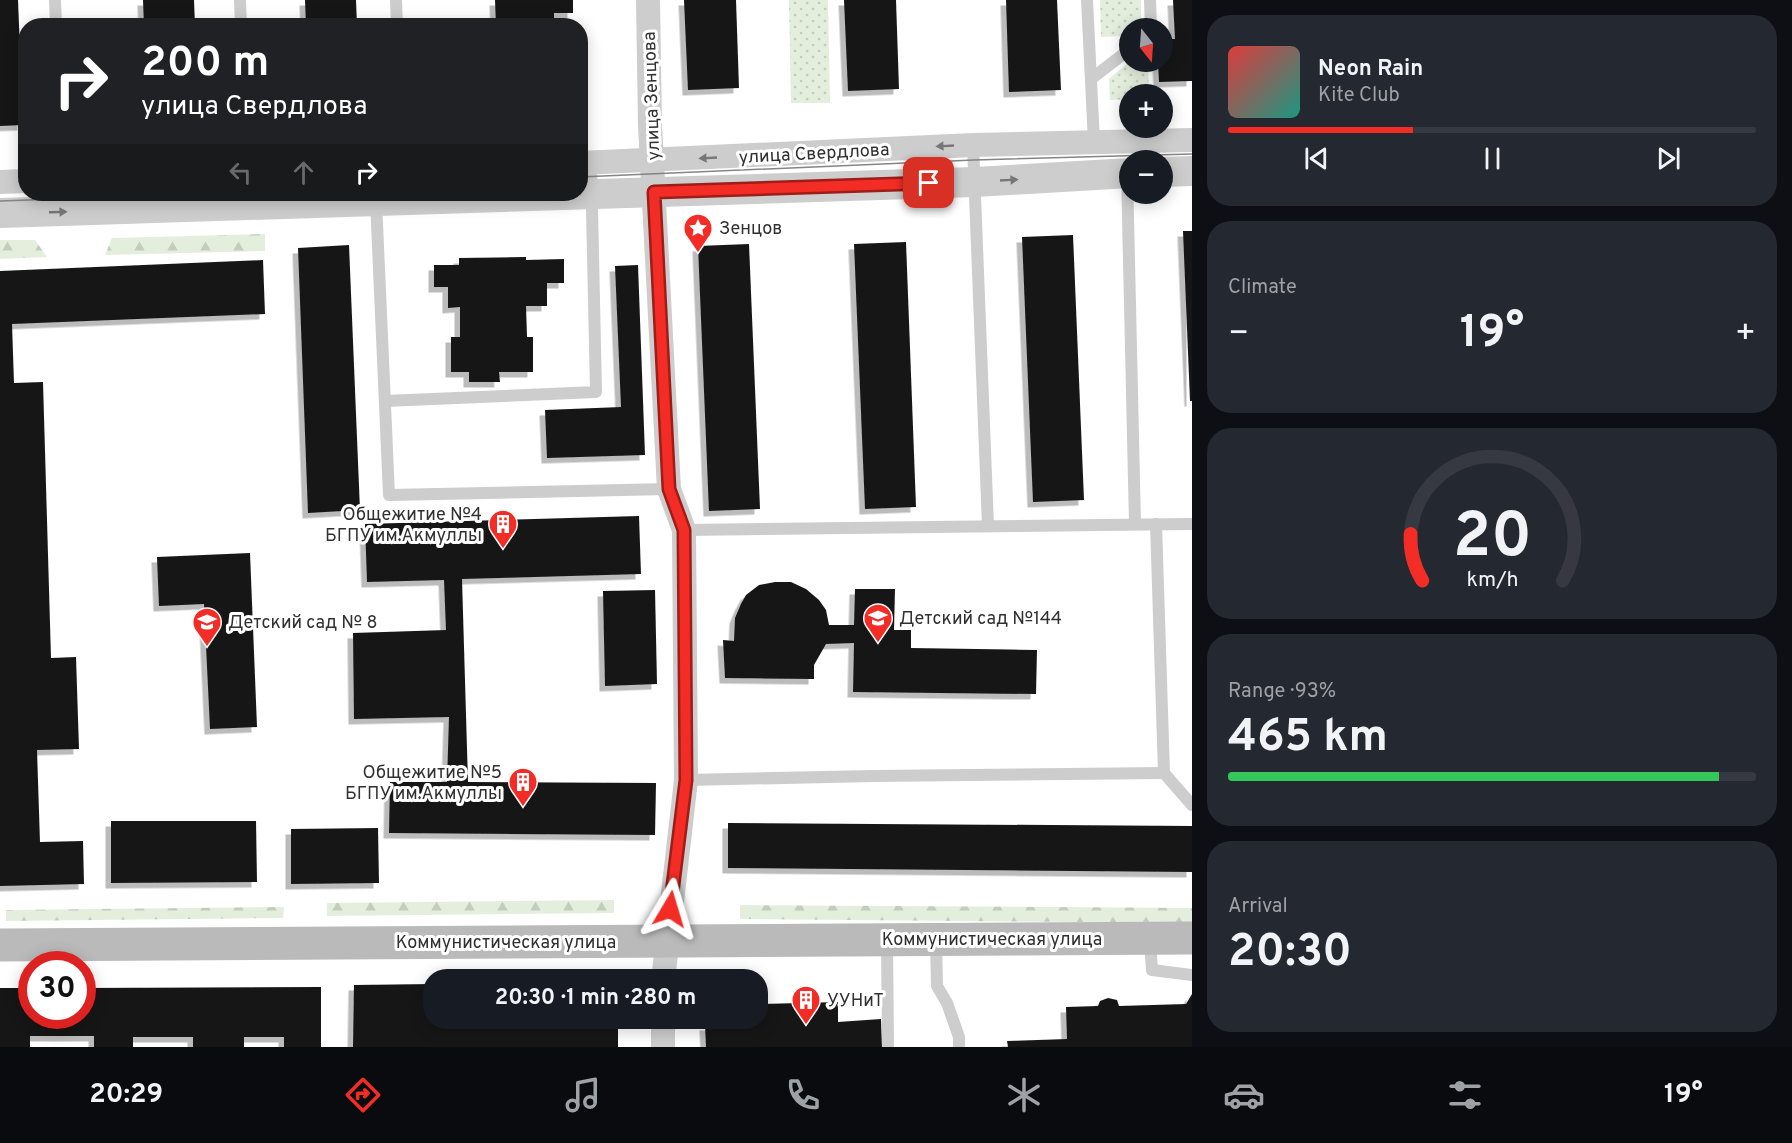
<!DOCTYPE html>
<html lang="en">
<head>
<meta charset="utf-8">
<style>
  :root { --surface:#171b24; --page:#242831; --text:#f1f3f6; --muted:#9ea1a6; --line:#363941; --accent:#f32d26 }
  body { margin:0; font-family:Overpass,sans-serif; background:var(--page); color:var(--text); height:100vh; display:flex; flex-direction:column; font-size:22px; white-space:nowrap }
  * { box-sizing:border-box; margin:0 }
  p { font-size:20px; color:var(--muted) }
  .icon { flex:none; width:33px; height:33px; fill:none; stroke:currentColor; stroke-width:2; stroke-linecap:round; stroke-linejoin:round }
  .map { position:relative; flex:1; overflow:hidden }
  .details { display:flex; flex-direction:column; gap:15px; padding:15px; background:#0d0f14; width:600px }
  .details>* { flex:none }
  .banner { position:absolute; left:18px; top:18px; width:570px; height:183px; border-radius:24px; box-shadow:0 3px 15px #0003; background:#202124; color:#fff; overflow:hidden }
  .needle { width:39px; rotate:163deg }
  .tools { position:absolute; left:1119px; top:18px; display:grid; gap:12px }
  .tools a { display:grid; place-items:center; width:54px; height:54px; border-radius:50%; background:var(--surface); box-shadow:0 3px 15px #0003; font-size:30px }
  .speed { position:absolute; left:18px; top:951px; display:flex; gap:12px; font-size:30px; font-weight:700; text-align:center }
  .speed>* { display:grid; place-content:center; width:78px; height:78px; border-radius:50%; background:var(--surface); box-shadow:0 3px 15px #0003; line-height:1 }
  .speed .limit { border:9px solid #d22; background:#fff; color:#111 }
  .pin { position:absolute; display:grid; place-items:center; width:51px; height:51px; color:#fff; margin:-26px; border-radius:12px; box-shadow:0 3px 9px #0006 }
  .me { position:absolute; width:66px; margin:-33px; rotate:7deg; stroke-linejoin:round; filter:drop-shadow(0 0 4px #0008) }
  .turn { display:flex; align-items:center; gap:21px; height:126px; padding:0 24px; font-size:27px }
  .turn .icon { width:78px; height:78px; stroke-width:2.5 }
  .turn b { display:block; font-size:42px; line-height:51px }
  .lanes { display:flex; align-items:center; height:57px; padding:0 24px; background:#0003; justify-content:center; gap:30px; direction:ltr }
  .lanes .off { opacity:.35 }
  .big { font-size:45px; font-weight:700; line-height:1.1 }
  .details .card { flex:1; display:flex; flex-direction:column; justify-content:center; gap:9px; min-width:0; padding:0 21px; border-radius:24px; background:var(--page) }
  .details .dial { align-items:center; gap:0 }
  .dial svg { height:156px; overflow:visible; fill:none; stroke:var(--line); stroke-width:7; stroke-linecap:round; text-anchor:middle }
  .dial text { fill:var(--text); stroke:none }
  .song { display:flex; align-items:center; gap:18px }
  .cover { width:72px; height:72px; border-radius:9px; background:linear-gradient(135deg,hsl(0 70% 55%),hsl(170 70% 35%)) }
  .played { height:6px; border-radius:3px; background:linear-gradient(90deg,var(--accent) 35%,var(--line) 35%) }
  .keys { display:flex; justify-content:space-around; direction:ltr }
  .heat { display:flex; justify-content:space-between; align-items:center; font-size:33px; direction:ltr }
  .charge { height:9px; border-radius:4px; background:linear-gradient(90deg,#34c759 93%,var(--line) 0) }
  .trip { position:absolute; left:423px; top:969px; width:345px; height:60px; border-radius:24px; background:var(--surface); box-shadow:0 3px 15px #0003; font-weight:700; line-height:60px; text-align:center }
  .tabs { display:flex; height:96px; justify-content:space-around; align-items:center; background:#090b0e; color:var(--muted) }
  .tabs .icon { width:42px; height:42px }
  .tabs .on { color:var(--accent) }
  .tabs b { font-size:27px; color:var(--text) }
  main { display:flex; flex:1; min-height:0 }
  .map>svg:first-child { display:block }
  .grass { fill:url(#grass-dots) }
  .forest { fill:url(#forest-firs) }
  .building { fill:#171717; filter:url(#shadow) }
  .lines { fill:none; stroke-linecap:round; stroke-linejoin:round }
  .service { stroke:#cdcdcd; stroke-width:12 }
  .minor { stroke:#cdcdcd; stroke-width:24 }
  .tertiary { stroke:#cdcdcd; stroke-width:30 }
  .secondary { stroke:#bababa; stroke-width:33 }
  .tram { stroke:#858585; stroke-width:1.5 }
  .oneway { fill:#777 }
  .route-casing { stroke:#9e1d19; stroke-width:15 }
  .route { stroke:#f32d26; stroke-width:10 }
  .labels { text-anchor:middle; stroke-width:6; stroke-linejoin:round; paint-order:stroke }
  .street-label { font-size:18px; fill:#303030; stroke:#fff }
  .poi-label { font-size:18px; fill:#303030; stroke:#fff; text-anchor:start }
</style>
</head>
<body>
<main>
<div class="map">
<svg width="1192" height="1047" viewBox="0 0 1192 1047">
  <defs>
    <pattern id="grass-dots" width="8" height="8" patternUnits="userSpaceOnUse" patternTransform="scale(1.5)"><rect width="8" height="8" fill="#e4eedd"/><path d="M2 2h.1M6 6h.1" fill="none" stroke="#c4ccbe" stroke-width="1.8" stroke-linecap="round"/></pattern>
    <pattern id="forest-firs" width="22" height="20" patternUnits="userSpaceOnUse" patternTransform="scale(1.5)"><rect width="22" height="20" fill="#e4eedd"/><path d="M5 1l3.5 6h-7zM16 11l3.5 6h-7z" fill="#c4ccbe"/></pattern>
    <filter id="shadow"><feDropShadow dx="-5.5" dy="5.5" stdDeviation="0" flood-color="#0004"/></filter>
  </defs>
  <rect width="100%" height="100%" fill="#fff"/>
  <!-- grass -->
  <g class="grass">
    <path d="M789,0H828L830,103H791Z"/>
    <path d="M1100,0H1141V19L1124,36L1101,37Z"/>
    <path d="M1130,61L1148,62L1149,94H1130L1129,99L1110,100L1109,79Z"/>
  </g>
  <!-- forest -->
  <g class="forest">
    <path d="M265,234V251L105,255L112,238Z"/>
    <path d="M0,240H35L47,257L0,259Z"/>
    <path d="M614,900V913L327,916V903Z"/>
    <path d="M740,905L1192,908V923L740,919Z"/>
    <path d="M284,907L283,918L6,921V910Z"/>
  </g>
  <!-- building -->
  <g class="building">
    <path d="M0,0H18L23,125L0,126Z"/>
    <path d="M143,0H194L195,26H144Z"/>
    <path d="M305,0H356L357,26H306Z"/>
    <path d="M495,0H573V13H554V26H496Z"/>
    <path d="M684,0H736L739,88L688,90Z"/>
    <path d="M844,0H896L899,89L848,91Z"/>
    <path d="M1006,0H1057L1061,90L1009,92Z"/>
    <path d="M1173,0H1192V81L1159,82L1158,62H1162V39H1175Z"/>
    <rect x="580" y="56" width="7" height="32"/>
    <path d="M1183,231H1192V401H1190Z"/>
    <path d="M1073,235L1084,500L1033,502L1022,237Z"/>
    <path d="M906,242L916,507L865,509L854,244Z"/>
    <path d="M749,244L760,509L709,511L698,246Z"/>
    <path d="M349,245L360,510L308,513L298,248Z"/>
    <path d="M526,257V260L564,259V283H547V306H526L527,337H533V372H499L500,382H469V372H451V337H460V307L448,308V287H434V265H459V258Z"/>
    <path d="M263,260L265,314L12,324L14,383L43,382L51,658L76,657L79,749L37,750L40,842L83,841L84,884L0,886V271Z"/>
    <path d="M638,265L645,455L547,458L545,410L621,407L615,266Z"/>
    <path d="M639,516L641,574L462,579L468,782L656,783L655,835L389,833L390,782H447L449,717L354,719L353,633L446,630L444,580L367,582L365,524Z"/>
    <path d="M250,553L257,727L210,729L204,604L159,606L157,557Z"/>
    <path d="M775,582H791L806,589L819,600L826,610L829,625H854L855,589H895L894,630H911V648L1037,650L1036,694L853,692L854,643L826,644L814,665V679L725,678L723,640L734,641L735,618L741,604L746,595L759,585Z"/>
    <path d="M655,590L657,684L605,686L603,591Z"/>
    <path d="M111,821H256L257,882L111,883Z"/>
    <path d="M728,823L1192,826V872L728,868Z"/>
    <path d="M378,828L379,883L291,884V829Z"/>
    <path d="M434,984V1018H618V1047H353L354,985Z"/>
    <path d="M321,987V1047H284V1037H244V1047H193V1037H133V1047H94V1036H30V1047H0V988H32V1016H82V988Z"/>
    <path d="M1192,994V1047H1008L1007,1041L1067,1039L1066,1007L1098,1006L1100,1001L1108,998L1117,1000L1119,1006L1186,1004Z"/>
    <path d="M838,1002V1022L881,1019L882,1047H706L705,1025L749,1024V1018H758V1004Z"/>
  </g>
  <g class="lines">
    <!-- service -->
    <g class="service">
      <path d="M55,0L56,26"/>
      <path d="M240,0L241,26"/>
      <path d="M396,0L397,26"/>
      <path d="M1087,0L1094,142"/>
      <path d="M1150,0L1151,28"/>
      <path d="M1091,79L1130,49"/>
      <path d="M973,145L988,526"/>
      <path d="M1127,173L1135,524"/>
      <path d="M376,201L389,495L669,489"/>
      <path d="M385,401L596,392L591,163"/>
      <path d="M1156,524L1164,773L1192,805"/>
      <path d="M684,530L1192,524"/>
      <path d="M686,780L873,776L1164,773"/>
      <path d="M1150,940L1152,970L1192,975"/>
      <path d="M887,941L888,1047"/>
      <path d="M936,941L937,986L947,1003L959,1037V1047"/>
    </g>
    <!-- minor -->
    <g class="minor">
      <path d="M648,0L650,125L669,489L684,530L686,780L663,980"/>
      <path d="M580,163L973,145L1192,140"/>
      <path d="M0,182L26,181"/>
      <path d="M663,1018V1047"/>
    </g>
    <!-- tertiary -->
    <g class="tertiary">
      <path d="M1162,172L1192,171"/>
      <path d="M0,213L975,182L1130,173"/>
    </g>
    <!-- secondary -->
    <path class="secondary" d="M0,945L1192,938"/>
    <!-- tram -->
    <g class="tram">
      <path d="M580,177L974,160L1192,154"/>
      <path d="M0,201L202,194"/>
    </g>
  </g>
  <!-- one-way arrows -->
  <defs><path id="oneway-solid" d="M-6-.8H1V-3.2L6.5 0L1 3.2V.8H-6Z" transform="scale(1.5)"/></defs>
  <g class="oneway">
    <use href="#oneway-solid" transform="translate(945 146) rotate(177)"/>
    <use href="#oneway-solid" transform="translate(708 158) rotate(177)"/>
    <use href="#oneway-solid" transform="translate(1009 180) rotate(-3)"/>
    <use href="#oneway-solid" transform="translate(58 212) rotate(-2)"/>
  </g>
  <g class="lines">
    <!-- route casing -->
    <g class="route-casing">
      <path id="route" d="M670,909L686,780L684,530L669,489L654,192L929,183"/>
    </g>
    <!-- route -->
    <use href="#route" class="route"/>
  </g>
  <!-- icons -->
  <defs>
    <g id="sight-pin" transform="scale(1.5)"><path d="M0 17L-7.5 6A9.5 9.5 0 1 1 7.5 6Z" fill="#f32d26" stroke="#fff"/><path d="M0-6L1.8-2.2L6-1.7L2.9 1.2L3.7 5.4L0 3.3L-3.7 5.4L-2.9 1.2L-6-1.7L-1.8-2.2Z" fill="#fff"/></g>
    <g id="building-pin" transform="scale(1.5)"><path d="M0 17L-7.5 6A9.5 9.5 0 1 1 7.5 6Z" fill="#f32d26" stroke="#fff"/><path d="M-4-6H4V6H1V3H-1V6H-4ZM-2.5-4.3h1.7v1.8h-1.7ZM.8-4.3h1.7v1.8H.8ZM-2.5-1h1.7V.8h-1.7ZM.8-1h1.7V.8H.8Z" fill="#fff"/></g>
    <g id="school-pin" transform="scale(1.5)"><path d="M0 17L-7.5 6A9.5 9.5 0 1 1 7.5 6Z" fill="#f32d26" stroke="#fff"/><path d="M0-5L7-2L0 1L-7-2ZM-4 1L0 2.5L4 1V4Q0 6-4 4Z" fill="#fff"/></g>
  </defs>
  <g fill-rule="evenodd">
    <use href="#sight-pin" x="698" y="228"/>
    <use href="#building-pin" x="503" y="524"/>
    <use href="#school-pin" x="878" y="618"/>
    <use href="#school-pin" x="207" y="622"/>
    <use href="#building-pin" x="523" y="782"/>
    <use href="#building-pin" x="806" y="1000"/>
  </g>
  <g class="labels">
    <!-- street labels -->
    <g class="street-label">
      <text transform="translate(651 96) rotate(-92)" y="6">улица Зенцова</text>
      <text transform="translate(814 153) rotate(-3)" y="6">улица Свердлова</text>
      <text x="992" y="945">Коммунистическая улица</text>
      <text x="506" y="948">Коммунистическая улица</text>
    </g>
    <!-- poi labels -->
    <g class="poi-label">
      <text x="719" y="234">Зенцов</text>
      <text x="482" y="520" text-anchor="end">Общежитие №4<tspan x="482" dy="21">БГПУ им.Акмуллы</tspan></text>
      <text x="899" y="624">Детский сад №144</text>
      <text x="228" y="628">Детский сад № 8</text>
      <text x="502" y="778" text-anchor="end">Общежитие №5<tspan x="502" dy="21">БГПУ им.Акмуллы</tspan></text>
      <text x="827" y="1006">УУНиТ</text>
    </g>
  </g>
</svg>
<div class="tools">
<a><svg class="needle" viewBox="-14 -14 28 28"><path d="M0-13l5 13h-10z" fill="#e53935"/><path d="M0 13l5-13h-10z" fill="#9ea1a6"/></svg></a>
<a>+</a>
<a>−</a>
</div>
<div class="speed"><div class="limit">30</div></div>
<div class="pin" style="left:929px;top:183px;background:#d93025"><svg class="icon" aria-label="arrive" viewBox="0 0 24 24"><path d="M6 21V4h12l-3 4 3 4H6"/></svg></div>
<svg class="me" style="left:670px;top:909px" viewBox="-20 -20 40 40"><path d="M0-17L14 15 0 8-14 15z" fill="#f32d26" stroke="#fff" stroke-width="4"/></svg>
<div class="trip">20:30 · 1 min · 280 m</div>
<div class="banner">
<div class="turn"><svg class="icon" aria-label="right" viewBox="0 0 24 24"><path d="M7 20v-9h11M14 6l5 5-5 5"/></svg><div><b>200 m</b>улица Свердлова</div></div>
<div class="lanes"><svg class="icon off" aria-label="left" viewBox="0 0 24 24"><path d="M17 20v-9H6M10 6l-5 5 5 5"/></svg><svg class="icon off" aria-label="ahead" viewBox="0 0 24 24"><path d="M12 20V5M6 11l6-6 6 6"/></svg><svg class="icon" aria-label="right" viewBox="0 0 24 24"><path d="M7 20v-9h11M14 6l5 5-5 5"/></svg></div>
</div>
</div>
<section class="details">
<div class="card">
<div class="song"><i class="cover"></i><div><b>Neon Rain</b><p>Kite Club</p></div></div>
<div class="played"></div>
<div class="keys"><svg class="icon" aria-label="previous" viewBox="0 0 24 24"><path d="M18 5L8 12l10 7zM5 5v14"/></svg><svg class="icon" aria-label="pause" viewBox="0 0 24 24"><path d="M8 5v14M16 5v14"/></svg><svg class="icon" aria-label="next" viewBox="0 0 24 24"><path d="M6 5l10 7-10 7zM19 5v14"/></svg></div>
</div>
<div class="card"><p>Climate</p>
<div class="heat"><a>−</a><b class="big">19°</b><a>+</a></div>
</div>
<div class="card dial"><svg viewBox="0 0 100 80">
<path d="M14 69A42 42 0 1 1 86 69"/>
<path d="M14 69A42 42 0 0 1 8 45" stroke="#f32d26"/>
<text x="50" y="56" font-size="32" font-weight="700">20</text>
<text x="50" y="72" font-size="11">km/h</text>
</svg></div>
<div class="card"><p>Range · 93%</p><b class="big">465 km</b><div class="charge"></div></div>
<div class="card"><p>Arrival</p><b class="big">20:30</b></div>
</section>
</main>
<nav class="tabs">
<b>20:29</b>
<svg class="icon on" aria-label="directions" viewBox="0 0 24 24"><path d="M12 3l9 9-9 9-9-9zM9 14v-3h6M13 9l2 2-2 2"/></svg>
<svg class="icon" aria-label="music" viewBox="0 0 24 24"><path d="M9 18V5l10-2v13"/><circle cx="6" cy="18" r="3"/><circle cx="16" cy="16" r="3"/></svg>
<svg class="icon" aria-label="phone" viewBox="0 0 24 24"><path d="M5 4h4l2 5-3 2q2 4 5 5l2-3 5 2v4C11 20 4 13 5 4z"/></svg>
<svg class="icon" aria-label="climate" viewBox="0 0 24 24"><path d="M12 3v18M4 7l16 10M4 17L20 7"/></svg>
<svg class="icon" aria-label="car" viewBox="0 0 24 24"><path d="M5 17H2v-5l4-1 3-4h7l3 4 3 1v5h-3M9 17h6M6 11h13"/><circle cx="7" cy="17" r="2"/><circle cx="17" cy="17" r="2"/></svg>
<svg class="icon" aria-label="filters" viewBox="0 0 24 24"><path d="M4 7h16M4 17h16"/><circle cx="9" cy="7" r="2"/><circle cx="15" cy="17" r="2"/></svg>
<b>19°</b>
</nav>
</body>
</html>
